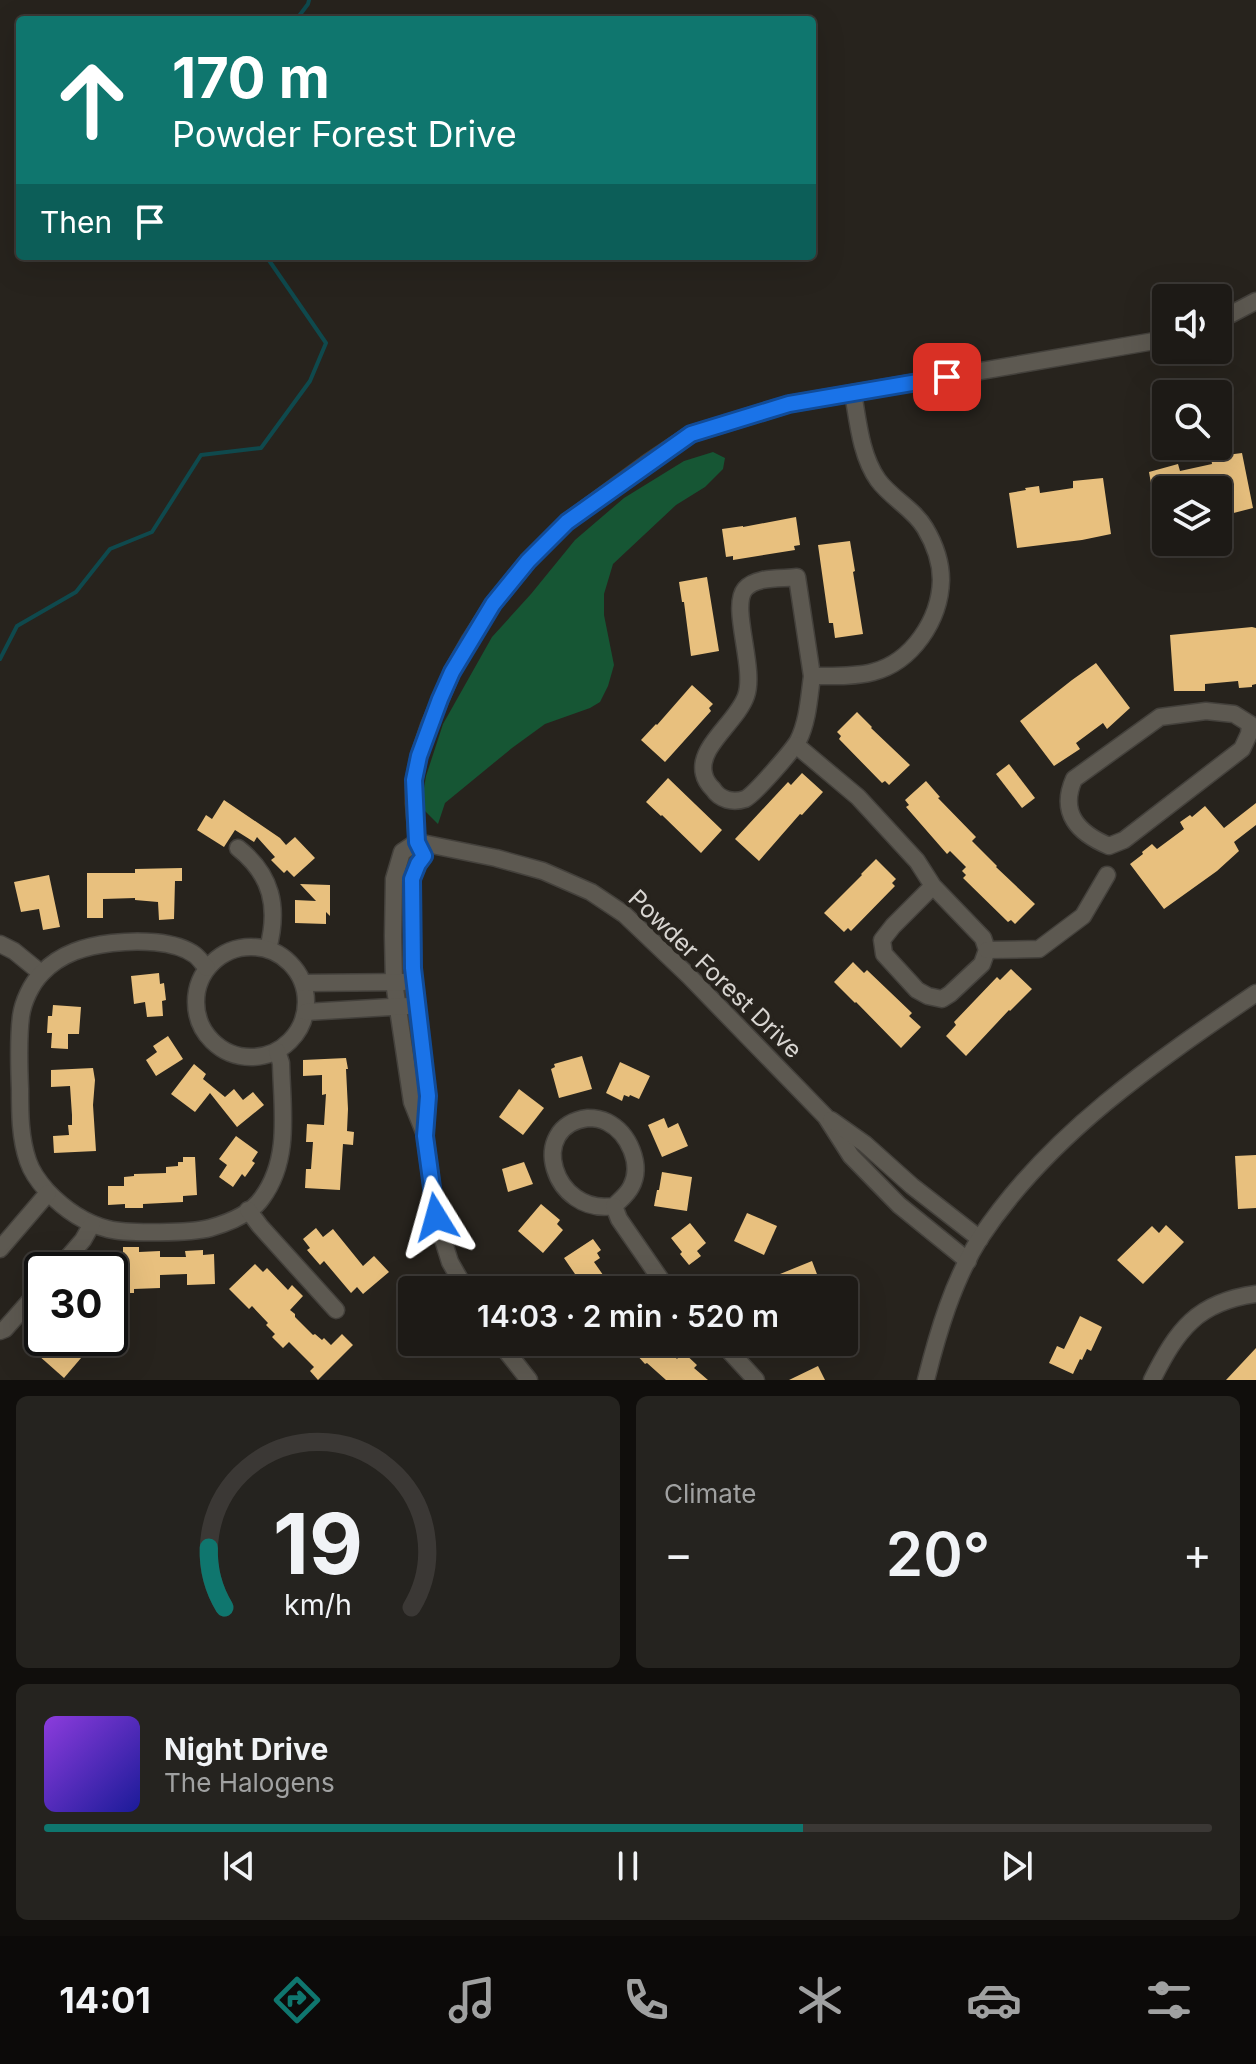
<!DOCTYPE html>
<html lang="en">
<head>
<meta charset="utf-8">
<style>
  :root { --surface:#1d1a16; --page:#25231f; --text:#f1f3f6; --muted:#a0a1a1; --line:#3b3835; --accent:#0f766e }
  body { margin:0; font-family:Inter,sans-serif; background:var(--page); color:var(--text); height:100vh; display:flex; flex-direction:column; font-size:30px; white-space:nowrap }
  * { box-sizing:border-box; margin:0 }
  p { font-size:26px; color:var(--muted) }
  .icon { flex:none; width:44px; height:44px; fill:none; stroke:currentColor; stroke-width:2; stroke-linecap:round; stroke-linejoin:round }
  .map { position:relative; height:1380px; overflow:hidden }
  .details { display:flex; flex-direction:column; gap:16px; padding:16px; background:#100e0c; flex:1 }
  .details>* { flex:none }
  .banner { position:absolute; left:16px; top:16px; width:800px; height:244px; border-radius:8px; box-shadow:0 8px 32px #0002,0 0 0 2px var(--line); background:#0f766e; color:#fff; overflow:hidden }
  .buttons { position:absolute; left:1152px; top:284px; display:grid; gap:16px }
  .buttons a { display:grid; place-items:center; width:80px; height:80px; border-radius:8px; background:var(--surface); box-shadow:0 8px 32px #0002,0 0 0 2px var(--line); font-size:40px }
  .speed { position:absolute; left:24px; top:1252px; display:flex; gap:16px; font-size:40px; font-weight:700; text-align:center }
  .speed>* { display:grid; place-content:center; width:104px; height:104px; border-radius:50%; background:var(--surface); box-shadow:0 8px 32px #0002,0 0 0 2px var(--line); line-height:1 }
  .speed .limit { border:4px solid #111; border-radius:12px; background:#fff; color:#111 }
  .pin { position:absolute; display:grid; place-items:center; width:68px; height:68px; color:#fff; margin:-34px; border-radius:16px; box-shadow:0 4px 12px #0006 }
  .me { position:absolute; width:88px; margin:-44px; rotate:352deg; stroke-linejoin:round; filter:drop-shadow(0 0 6px #0008) }
  .turn { display:flex; align-items:center; gap:28px; height:168px; padding:0 24px; font-size:36px }
  .turn .icon { width:104px; height:104px; stroke-width:2.5 }
  .turn b { display:block; font-size:56px; line-height:68px }
  .then { display:flex; align-items:center; height:76px; padding:0 24px; background:#0003; gap:16px; font-size:30px }
  .big { font-size:60px; font-weight:600; line-height:1.1 }
  .details .widget { flex:1; display:flex; flex-direction:column; justify-content:center; gap:12px; min-width:0; padding:0 28px; border-radius:12px; background:var(--page) }
  .details .dial { align-items:center; gap:0 }
  .dial svg { height:208px; overflow:visible; fill:none; stroke:var(--line); stroke-width:7; stroke-linecap:round; text-anchor:middle }
  .dial text { fill:var(--text); stroke:none }
  .song { display:flex; align-items:center; gap:24px }
  .cover { width:96px; height:96px; border-radius:12px; background:linear-gradient(135deg,hsl(270 70% 55%),hsl(240 70% 35%)) }
  .played { height:8px; border-radius:4px; background:linear-gradient(90deg,var(--accent) 65%,var(--line) 65%) }
  .keys { display:flex; justify-content:space-around; direction:ltr }
  .heat { display:flex; justify-content:space-between; align-items:center; font-size:44px; direction:ltr }
  .details .tiles { flex:1; display:grid; gap:16px; grid-template-columns:1fr 1fr }
  .widget:last-child { grid-column:span 2 }
  .trip { position:absolute; left:398px; top:1276px; width:460px; height:80px; border-radius:8px; background:var(--surface); box-shadow:0 8px 32px #0002,0 0 0 2px var(--line); font-weight:600; line-height:80px; text-align:center }
  .tab-bar { display:flex; height:128px; justify-content:space-around; align-items:center; background:#0c0a09; color:var(--muted) }
  .tab-bar .icon { width:56px; height:56px }
  .tab-bar .current { color:var(--accent) }
  .tab-bar b { font-size:36px; color:var(--text) }
  .map>svg:first-child { display:block }
  .green { fill:#165634 }
  .lines { fill:none; stroke-linecap:round; stroke-linejoin:round }
  .stream { stroke:#0f494d; stroke-width:4 }
  .building { fill:#e8c07e }
  .minor-casing { stroke:#44413c; stroke-width:19 }
  .minor { stroke:#5d5951; stroke-width:16 }
  .route-casing { stroke:#114b97; stroke-width:20 }
  .route { stroke:#1a73e8; stroke-width:14 }
  .labels { text-anchor:middle; stroke-width:8; stroke-linejoin:round; paint-order:stroke }
  .street-label { font-size:24px; fill:#d8d5d1; stroke:#27231d }
</style>
</head>
<body>
<div class="map">
<svg width="1256" height="1380" viewBox="0 0 1256 1380">
  <rect width="100%" height="100%" fill="#27231d"/>
  <!-- green -->
  <path class="green" d="M713,452L725,458L723,469L705,487L676,505L613,564L604,594V615L614,665L608,686L600,702L590,708L545,724L512,748L445,803L438,824L425,811L423,794L426,776L443,724L492,637L531,594L575,540L624,498L684,461Z"/>
  <g class="lines">
    <!-- stream -->
    <g class="stream">
      <path d="M296,20L308,4L309,0"/>
      <path d="M0,659L17,626L76,592L110,549L152,532L201,455L261,448L310,381L326,343L266,256"/>
    </g>
  </g>
  <!-- building -->
  <g class="building">
    <path d="M1242,453L1253,508L1218,517V490H1166V535L1160,536L1149,472L1178,464L1180,471L1212,464L1211,457Z"/>
    <path d="M1103,478L1111,534L1082,540L1017,548L1009,493L1026,490L1025,488L1039,486L1040,493L1073,488V481Z"/>
    <path d="M796,517L800,545L794,546L795,550L733,560V556L726,557L722,529L743,526V527Z"/>
    <path d="M850,541L855,571L853,572L863,634L835,638L833,623H829L818,545Z"/>
    <path d="M707,577L719,651L691,656L684,602H682L679,582Z"/>
    <path d="M1252,627L1256,628V684L1252,685V687L1239,688L1238,681L1205,684V691H1174L1170,635Z"/>
    <path d="M1096,663L1130,708L1107,729L1103,723L1076,743L1080,749L1054,766L1020,721L1072,680Z"/>
    <path d="M692,685L713,704L709,708L711,711L665,762L641,740L656,724L657,725Z"/>
    <path d="M857,712L872,727L871,728L910,765L889,785L885,781L882,783L839,739L841,736L837,732Z"/>
    <path d="M1009,764L1035,798L1022,808L996,774Z"/>
    <path d="M802,773L823,792L802,815L800,814L759,861L735,839L788,782L791,785Z"/>
    <path d="M668,778L722,830L701,853L662,815L661,816L646,802Z"/>
    <path d="M926,781L940,797L938,798L976,837L972,841L997,866L996,867L1035,904L1015,924L1011,920L1008,922L963,878L966,875L962,871L966,867L950,851L947,854L906,807L909,805L905,800Z"/>
    <path d="M224,800L280,838L286,845L295,837L315,858L294,877L287,870L284,873L271,860L275,857L257,837L254,842L235,830L224,847L197,830L206,815L212,819Z"/>
    <path d="M1256,803V825L1234,842L1239,851L1217,871L1164,909L1130,864L1143,854L1142,852L1152,844L1157,849L1184,829L1180,822L1190,815L1192,817L1205,806L1224,828Z"/>
    <path d="M876,859L896,879L892,883L895,886L851,931L848,928L844,932L824,913L862,875L861,874Z"/>
    <path d="M182,868V881H175L174,919L159,920L158,902L135,900V898L103,899V918H87V873H135V869Z"/>
    <path d="M49,875L60,927L43,930L39,909L21,912L14,882Z"/>
    <path d="M300,884L330,885V916L326,912V924L295,923V900L316,901Z"/>
    <path d="M853,962L864,973L867,970L912,1013L909,1016L921,1027L901,1048L856,1002L855,1003L834,982Z"/>
    <path d="M1011,969L1032,989L1010,1011L1009,1010L966,1056L946,1036L956,1025L954,1022L997,977L1000,980Z"/>
    <path d="M159,973L160,984L164,983L166,1000L162,1001L163,1016L147,1017L145,1002L134,1004L131,976Z"/>
    <path d="M53,1005L81,1007L79,1034H68V1049L51,1048L52,1033H47L48,1016H52Z"/>
    <path d="M168,1036L183,1059L156,1076L146,1060L157,1052L153,1046Z"/>
    <path d="M582,1056L592,1089L559,1098L551,1069L555,1067L554,1064Z"/>
    <path d="M346,1058L348,1069H346L348,1109L347,1131L354,1132L353,1145L343,1144L340,1190L305,1188L306,1169H311L313,1142H306L307,1124L324,1125L326,1094L322,1095V1075L303,1076V1060Z"/>
    <path d="M620,1062L650,1076L639,1099L630,1095L629,1097L624,1095L622,1101L606,1093Z"/>
    <path d="M194,1064L206,1074L203,1079L225,1097L234,1089L243,1100L253,1092L264,1105L237,1127L210,1093L195,1112L171,1094Z"/>
    <path d="M93,1068L95,1080L93,1105L96,1151L54,1153L53,1136L69,1135L68,1125H72V1115L70,1086L51,1087V1070Z"/>
    <path d="M519,1089L544,1108L523,1135L499,1117Z"/>
    <path d="M664,1118L668,1128L678,1123L688,1146L662,1157L648,1125Z"/>
    <path d="M236,1136L258,1152L252,1161L255,1163L245,1177L242,1174L233,1187L219,1177L227,1165L219,1159Z"/>
    <path d="M1256,1155V1208L1238,1209L1235,1156Z"/>
    <path d="M183,1157H195L197,1195L183,1196V1202L143,1204V1208H125V1204L108,1205V1186H124V1177L134,1176V1174L166,1173V1167L178,1166V1162H183Z"/>
    <path d="M524,1162L533,1184L508,1192L502,1169Z"/>
    <path d="M662,1172L692,1177L687,1211L654,1206L657,1190H659Z"/>
    <path d="M541,1204L560,1220L557,1224L563,1230L543,1253L518,1231Z"/>
    <path d="M747,1213L777,1226L764,1255L734,1241Z"/>
    <path d="M690,1223L706,1243L697,1251L701,1256L689,1265L680,1254L682,1252L671,1238Z"/>
    <path d="M1166,1225L1184,1242L1143,1284L1117,1260L1152,1226L1159,1233Z"/>
    <path d="M316,1228L323,1237L333,1229L363,1266L374,1256L389,1272L363,1294L357,1287L351,1293L324,1261L320,1265L307,1250L310,1248L303,1239Z"/>
    <path d="M593,1239L601,1250L597,1253L600,1258L594,1262L608,1282L617,1275L629,1290H586L564,1258Z"/>
    <path d="M123,1247H139V1252L160,1251V1257H186L185,1251L203,1250V1255L214,1254L215,1284L187,1285V1274L160,1275V1288L134,1289V1293H120V1259H123Z"/>
    <path d="M812,1261L823,1290H793L790,1284L784,1286L780,1274Z"/>
    <path d="M255,1264L263,1272L267,1268L288,1290L292,1285L303,1296L290,1310L295,1314V1317L313,1335L315,1334L322,1340L324,1338L331,1345L342,1334L353,1345L318,1380L310,1371L314,1367L289,1342L283,1348L272,1337L275,1334L266,1325L268,1323L252,1306L249,1309L229,1289Z"/>
    <path d="M1080,1316L1102,1327L1091,1351L1087,1349L1082,1360L1080,1359L1073,1374L1049,1363L1057,1346L1064,1349Z"/>
    <path d="M53,1338H75L87,1351L64,1378L38,1355Z"/>
    <path d="M625,1342H661L677,1359L683,1352L697,1365L694,1368L708,1380H666L647,1363L645,1364Z"/>
    <path d="M1256,1348V1380H1226Z"/>
    <path d="M818,1366L825,1380H789Z"/>
  </g>
  <g class="lines">
    <!-- minor casing -->
    <g class="minor-casing">
      <g id="minor">
        <path d="M1218,321L1256,301"/>
        <path d="M812,676C809,698 808,721 798,741C792,751 754,795 745,799C733,803 720,800 713,789C709,785 705,779 704,774C697,747 737,722 746,696C756,668 730,607 745,589C756,576 782,579 797,577L812,676C832,676 854,677 873,672C912,662 940,620 941,580C941,562 934,543 925,528C914,509 891,498 878,480C861,456 858,422 853,393"/>
        <path d="M1206,711L1234,714L1250,724L1249,734L1242,749L1124,840L1109,846C1078,833 1059,813 1074,779L1160,717Z"/>
        <path d="M796,745L858,797L917,861L933,886L983,938L987,950L982,964L950,994L942,999L928,996L917,990L884,954L882,940L893,926L933,886"/>
        <path d="M417,842L496,858L543,871L591,892L624,914L689,976L826,1117L851,1156L899,1205L968,1261"/>
        <path d="M417,842L402,852L394,879L393,936L394,982L412,1102L424,1132"/>
        <path d="M238,848C272,875 279,907 268,949"/>
        <path d="M0,944L14,951L41,973"/>
        <circle cx="251" cy="1002" r="55"/>
        <path d="M987,950L1039,949L1083,916L1107,875"/>
        <path d="M207,968C203,964 199,958 195,955C175,940 136,940 112,943C86,946 61,953 42,973C31,984 23,1002 21,1016C18,1040 19,1065 20,1089C20,1113 20,1138 28,1161C32,1173 39,1182 47,1191C64,1209 84,1223 108,1229C126,1234 192,1233 210,1228C228,1223 251,1214 262,1198C291,1159 282,1109 281,1063L277,1051"/>
        <path d="M304,983L404,982"/>
        <path d="M306,1012L408,1006"/>
        <path d="M588,1118C595,1118 601,1119 607,1122C629,1133 643,1165 631,1187C627,1195 620,1200 614,1206C553,1216 526,1126 588,1118Z"/>
        <path d="M831,1120L865,1144L912,1186L980,1239"/>
        <path d="M614,1206L619,1219L668,1290"/>
        <path d="M248,1210L260,1226L336,1310"/>
        <path d="M0,1249L48,1193"/>
        <path d="M57,1270L83,1240L92,1224"/>
        <path d="M466,1290L450,1262L436,1217L425,1136L428,1096L413,981L412,879L418,864L424,856L417,842L414,803V780L419,756L429,726L452,672L470,640L493,604L528,561L567,522L649,462L691,434L789,404L1166,339"/>
        <path d="M0,1331L5,1329L42,1287"/>
        <path d="M499,1342L529,1380"/>
        <path d="M721,1342L756,1380"/>
        <path d="M926,1380C938,1332 953,1281 980,1238C1048,1135 1155,1062 1256,993"/>
        <path d="M1152,1380C1177,1330 1197,1302 1256,1294"/>
      </g>
    </g>
    <!-- minor -->
    <use href="#minor" class="minor"/>
  </g>
  <g class="lines">
    <!-- route casing -->
    <g class="route-casing">
      <path id="route" d="M436,1217L425,1136L428,1096L413,968L412,879L418,864L424,856L417,842L414,780L419,756L440,699L452,672L493,604L528,561L567,522L691,434L789,404L947,377"/>
    </g>
    <!-- route -->
    <use href="#route" class="route"/>
  </g>
  <g class="labels">
    <!-- street labels -->
    <g class="street-label">
      <text transform="translate(715 974) rotate(44)" y="8">Powder Forest Drive</text>
    </g>
  </g>
</svg>
<div class="buttons">
<a><svg class="icon" aria-label="sound" viewBox="0 0 24 24"><path d="M4 9h4l5-4v14l-5-4H4zM17 9q2 3 0 6"/></svg></a>
<a><svg class="icon" aria-label="search" viewBox="0 0 24 24"><circle cx="10" cy="10" r="6"/><path d="M15 15l6 6"/></svg></a>
<a><svg class="icon" aria-label="layers" viewBox="0 0 24 24"><path d="M12 4l9 5-9 5-9-5zM3 14l9 5 9-5"/></svg></a>
</div>
<div class="speed"><div class="limit">30</div></div>
<div class="pin" style="left:947px;top:377px;background:#d93025"><svg class="icon" aria-label="arrive" viewBox="0 0 24 24"><path d="M6 21V4h12l-3 4 3 4H6"/></svg></div>
<svg class="me" style="left:436px;top:1217px" viewBox="-20 -20 40 40"><path d="M0-17L14 15 0 8-14 15z" fill="#1a73e8" stroke="#fff" stroke-width="4"/></svg>
<div class="trip">14:03 · 2 min · 520 m</div>
<div class="banner">
<div class="turn"><svg class="icon" aria-label="ahead" viewBox="0 0 24 24"><path d="M12 20V5M6 11l6-6 6 6"/></svg><div><b>170 m</b>Powder Forest Drive</div></div>
<div class="then">Then<svg class="icon" aria-label="arrive" viewBox="0 0 24 24"><path d="M6 21V4h12l-3 4 3 4H6"/></svg></div>
</div>
</div>
<section class="details">
<div class="tiles">
<div class="widget dial"><svg viewBox="0 0 100 80">
<path d="M14 69A42 42 0 1 1 86 69"/>
<path d="M14 69A42 42 0 0 1 8 46" stroke="#0f766e"/>
<text x="50" y="56" font-size="32" font-weight="700">19</text>
<text x="50" y="72" font-size="11">km/h</text>
</svg></div>
<div class="widget"><p>Climate</p>
<div class="heat"><a>−</a><b class="big">20°</b><a>+</a></div>
</div>
<div class="widget">
<div class="song"><i class="cover"></i><div><b>Night Drive</b><p>The Halogens</p></div></div>
<div class="played"></div>
<div class="keys"><svg class="icon" aria-label="previous" viewBox="0 0 24 24"><path d="M18 5L8 12l10 7zM5 5v14"/></svg><svg class="icon" aria-label="pause" viewBox="0 0 24 24"><path d="M8 5v14M16 5v14"/></svg><svg class="icon" aria-label="next" viewBox="0 0 24 24"><path d="M6 5l10 7-10 7zM19 5v14"/></svg></div>
</div>
</div>
</section>
<nav class="tab-bar">
<b>14:01</b>
<svg class="icon current" aria-label="directions" viewBox="0 0 24 24"><path d="M12 3l9 9-9 9-9-9zM9 14v-3h6M13 9l2 2-2 2"/></svg>
<svg class="icon" aria-label="music" viewBox="0 0 24 24"><path d="M9 18V5l10-2v13"/><circle cx="6" cy="18" r="3"/><circle cx="16" cy="16" r="3"/></svg>
<svg class="icon" aria-label="phone" viewBox="0 0 24 24"><path d="M5 4h4l2 5-3 2q2 4 5 5l2-3 5 2v4C11 20 4 13 5 4z"/></svg>
<svg class="icon" aria-label="climate" viewBox="0 0 24 24"><path d="M12 3v18M4 7l16 10M4 17L20 7"/></svg>
<svg class="icon" aria-label="car" viewBox="0 0 24 24"><path d="M5 17H2v-5l4-1 3-4h7l3 4 3 1v5h-3M9 17h6M6 11h13"/><circle cx="7" cy="17" r="2"/><circle cx="17" cy="17" r="2"/></svg>
<svg class="icon" aria-label="filters" viewBox="0 0 24 24"><path d="M4 7h16M4 17h16"/><circle cx="9" cy="7" r="2"/><circle cx="15" cy="17" r="2"/></svg>
</nav>
</body>
</html>
